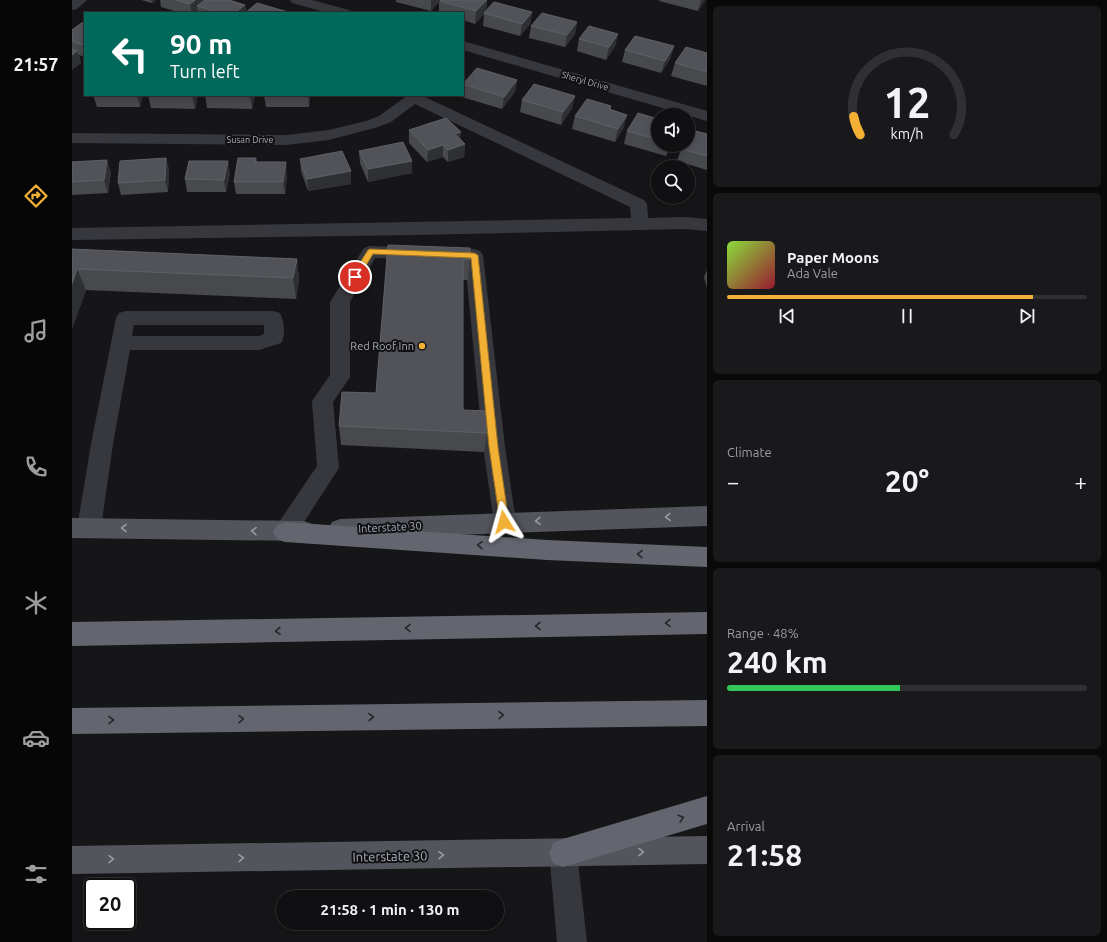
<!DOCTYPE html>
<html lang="en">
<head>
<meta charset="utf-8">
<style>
  :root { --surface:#101012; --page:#19191b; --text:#f1f3f6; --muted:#9c9d9f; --line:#303032; --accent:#f2b134 }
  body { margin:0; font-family:Ubuntu,sans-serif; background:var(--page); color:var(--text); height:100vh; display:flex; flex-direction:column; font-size:15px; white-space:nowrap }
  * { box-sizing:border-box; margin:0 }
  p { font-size:13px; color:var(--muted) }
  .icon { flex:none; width:22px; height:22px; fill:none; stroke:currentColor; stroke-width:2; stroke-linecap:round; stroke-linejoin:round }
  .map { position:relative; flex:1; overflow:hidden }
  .details { display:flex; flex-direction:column; gap:6px; padding:6px; background:#09090a; width:400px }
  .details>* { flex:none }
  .guide { position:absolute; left:12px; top:12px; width:380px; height:84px; border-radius:0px; box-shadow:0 2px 10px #0003,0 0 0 1px var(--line); background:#00695c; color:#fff; overflow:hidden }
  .tools { position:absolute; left:579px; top:108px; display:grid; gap:8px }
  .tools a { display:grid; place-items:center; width:44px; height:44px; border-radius:50%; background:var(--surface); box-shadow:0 2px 10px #0003,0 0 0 1px var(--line); font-size:20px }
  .speed { position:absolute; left:12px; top:878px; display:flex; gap:8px; font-size:20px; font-weight:700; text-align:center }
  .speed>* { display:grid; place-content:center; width:52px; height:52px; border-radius:50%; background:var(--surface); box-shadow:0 2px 10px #0003,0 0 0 1px var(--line); line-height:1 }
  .speed .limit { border:2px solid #111; border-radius:6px; background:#fff; color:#111 }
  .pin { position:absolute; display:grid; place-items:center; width:34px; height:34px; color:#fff; margin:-17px; border:2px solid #fff; border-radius:50%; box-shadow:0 1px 4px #0007 }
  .me { position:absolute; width:44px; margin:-22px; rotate:352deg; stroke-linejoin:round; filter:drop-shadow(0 0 3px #0008) }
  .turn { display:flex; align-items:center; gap:14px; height:84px; padding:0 20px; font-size:18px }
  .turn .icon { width:52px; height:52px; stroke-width:2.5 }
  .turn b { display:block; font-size:28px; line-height:34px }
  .big { font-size:30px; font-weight:600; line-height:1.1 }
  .details .widget { flex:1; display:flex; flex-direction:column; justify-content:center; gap:6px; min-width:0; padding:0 14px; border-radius:6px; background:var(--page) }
  .details .dial { align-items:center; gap:0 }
  .dial svg { height:104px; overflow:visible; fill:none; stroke:var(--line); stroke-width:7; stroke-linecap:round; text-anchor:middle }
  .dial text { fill:var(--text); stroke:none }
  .song { display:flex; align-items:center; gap:12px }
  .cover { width:48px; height:48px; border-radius:6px; background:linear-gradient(135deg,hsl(90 70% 55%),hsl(350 70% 35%)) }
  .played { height:4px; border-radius:2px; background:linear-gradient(90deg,var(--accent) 85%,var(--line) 85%) }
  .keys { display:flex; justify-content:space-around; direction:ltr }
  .heat { display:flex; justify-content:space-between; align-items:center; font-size:22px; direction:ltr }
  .charge { height:6px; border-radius:3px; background:linear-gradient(90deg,#34c759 48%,var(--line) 0) }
  .trip { position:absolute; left:204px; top:890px; width:228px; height:40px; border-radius:20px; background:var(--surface); box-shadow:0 2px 10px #0003,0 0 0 1px var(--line); font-weight:600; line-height:40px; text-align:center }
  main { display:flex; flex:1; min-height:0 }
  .tab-bar { display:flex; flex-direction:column; width:72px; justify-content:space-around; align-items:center; background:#060607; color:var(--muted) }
  .tab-bar .icon { width:28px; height:28px }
  .tab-bar .on { color:var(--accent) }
  .tab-bar b { font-size:18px; color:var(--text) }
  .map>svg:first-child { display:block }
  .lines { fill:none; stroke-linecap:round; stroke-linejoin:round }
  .minor { fill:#37383d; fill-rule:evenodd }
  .major { fill:#53555c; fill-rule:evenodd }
  .highway { fill:#63666e; fill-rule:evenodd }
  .wall { fill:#47494d }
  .shaded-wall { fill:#2f3033 }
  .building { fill:#525359; stroke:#5f6168 }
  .oneway { stroke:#979ba6 }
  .oneway2 { stroke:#26262a }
  .route { fill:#f2b134; stroke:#9d7322 }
  .poi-dot { fill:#f2b134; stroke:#111113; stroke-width:1.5 }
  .labels { text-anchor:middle; stroke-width:4; stroke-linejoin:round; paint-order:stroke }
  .far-street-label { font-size:9px; fill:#a8adb8; stroke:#111113 }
  .poi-label { font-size:11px; fill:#a8adb8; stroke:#111113; text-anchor:end }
  .street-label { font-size:11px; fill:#a8adb8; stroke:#111113 }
  .near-street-label { font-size:13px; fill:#a8adb8; stroke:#111113 }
</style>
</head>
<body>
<main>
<nav class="tab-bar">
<b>21:57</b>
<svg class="icon on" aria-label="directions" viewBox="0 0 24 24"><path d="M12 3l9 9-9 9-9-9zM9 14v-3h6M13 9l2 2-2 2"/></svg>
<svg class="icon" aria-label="music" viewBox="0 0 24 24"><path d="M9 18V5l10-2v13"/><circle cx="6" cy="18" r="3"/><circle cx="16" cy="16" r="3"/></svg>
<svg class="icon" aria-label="phone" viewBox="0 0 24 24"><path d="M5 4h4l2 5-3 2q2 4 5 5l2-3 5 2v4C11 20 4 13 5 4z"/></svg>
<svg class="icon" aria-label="climate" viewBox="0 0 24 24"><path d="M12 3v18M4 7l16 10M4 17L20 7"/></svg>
<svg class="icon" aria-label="car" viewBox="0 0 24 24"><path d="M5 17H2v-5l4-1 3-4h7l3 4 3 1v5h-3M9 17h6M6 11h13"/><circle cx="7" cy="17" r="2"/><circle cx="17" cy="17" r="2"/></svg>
<svg class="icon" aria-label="filters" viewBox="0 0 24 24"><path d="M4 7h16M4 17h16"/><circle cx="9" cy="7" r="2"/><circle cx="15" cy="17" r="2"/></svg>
</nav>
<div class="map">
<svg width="635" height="942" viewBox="0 0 635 942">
  <rect width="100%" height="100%" fill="#161618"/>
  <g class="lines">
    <!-- minor -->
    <g class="minor">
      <path d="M0,0H15L5,9L0,10Z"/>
      <path d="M218,0H240L277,10L279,13H256L220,3Z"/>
      <path d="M391,41L635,111V121L391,50Z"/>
      <path d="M336,95H354L353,97L572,200L575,204L576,218L612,217L635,219V231L612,229L345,235L0,240V228L559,218L558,207L343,104L319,122L306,127L257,140L214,145L0,143V133L214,135L257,130L294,121L307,116Z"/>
      <path d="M298,246L402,249L408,251L411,255L433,447L444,522L441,529L433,532L425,529L422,522L411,447L393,261L303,258L278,302V377L261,402L267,468L221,539L213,542L205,539L201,532L205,525L245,466L240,401L258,375V302L292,248Z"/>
      <path d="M54,311H201L208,313C212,321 214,335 209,343L187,350H58L41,444L29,528L25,535L17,538L9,535L5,528L19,444L44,318L47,313ZM62,325H192V334L187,336H60Z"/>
      <path d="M491,839L501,843L505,853L515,942H485L477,853L481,843Z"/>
    </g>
    <!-- major -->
    <g class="major">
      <path d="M635,506V526L268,539L260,536L256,529L260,522L268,519Z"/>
      <path d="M0,518L232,521L240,524L244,531L240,538L232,541L0,538Z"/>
      <path d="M635,836V864L0,874V846Z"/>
    </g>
    <!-- highway -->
    <g class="highway">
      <path d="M213,522L475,540L635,547V567L475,560L213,542L205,539L201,532L205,525Z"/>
      <path d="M635,612V634L0,646V622Z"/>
      <path d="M635,700V726L0,734V708Z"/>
      <path d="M635,796V824L491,867L481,863L477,853L481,843L491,839Z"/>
    </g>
  </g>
  <!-- wall -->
  <g class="wall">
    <path d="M69,0H84L80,3Z"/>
    <path d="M88,0H158L173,5L174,12L216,13H126V12L124,13H109L89,7Z"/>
    <path d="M324,0H415L414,11L460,12L458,24L448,36L411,26L412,14L403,24L391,20V13H367V2L359,11L324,2Z"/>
    <path d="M588,0H633L626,11L587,1Z"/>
    <path d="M505,22L503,34L493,47L457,38L459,26Z"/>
    <path d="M13,23V57L7,55L9,63L0,70V30Z"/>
    <path d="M546,34L543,46L534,60L505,51L507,39Z"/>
    <path d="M602,46L598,59L589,73L550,62L553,50Z"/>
    <path d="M635,53V86L599,76L603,63Z"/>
    <path d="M445,80L443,92L430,109L390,97V95H391V84Z"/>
    <path d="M21,95H71L68,107H25Z"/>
    <path d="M76,95H126L123,109L79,108Z"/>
    <path d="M133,95H183L180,109L135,108Z"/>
    <path d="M192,95H238L237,107H194Z"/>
    <path d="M503,96L500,108L489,125L448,112L450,100Z"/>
    <path d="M539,106V110L552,127L543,142L500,129L503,116Z"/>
    <path d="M586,119V145H600L594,156L552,144L555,131Z"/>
    <path d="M337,130L388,140L393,144L392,157L376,162L371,157L355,162L337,143Z"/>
    <path d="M635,134V170L605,161L609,149Z"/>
    <path d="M287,151L340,161V173L296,182L288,163Z"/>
    <path d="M94,158L97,170L96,192L49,195L46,183Z"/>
    <path d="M184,158L185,162L215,175L213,194H164L162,182Z"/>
    <path d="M228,159L279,171V184L236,191L229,171Z"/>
    <path d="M0,162L39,172L36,193L0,195Z"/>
    <path d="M158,173L154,192H115L113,179Z"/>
    <path d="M316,245L398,259L396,280H391V410L415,433L412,452L269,445L267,426L304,393Z"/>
    <path d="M0,249L225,259L227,280L224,299L14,290L0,329Z"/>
    <path d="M635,270V288L632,277Z"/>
  </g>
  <!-- shaded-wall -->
  <g class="shaded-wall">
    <path d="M79,0H84L80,3Z"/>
    <path d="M123,0H136L125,6L126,12L124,13H120L118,4Z"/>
    <path d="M359,0H369L359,11Z"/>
    <path d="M415,0L414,12L403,24L404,11Z"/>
    <path d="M629,0H633L626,11Z"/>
    <path d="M173,5L174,13H162Z"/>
    <path d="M460,12L458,24L448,36L450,24Z"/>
    <path d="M505,22L503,34L493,47L495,35Z"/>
    <path d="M546,34L543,46L534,60L537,47Z"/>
    <path d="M13,43V53L10,45Z"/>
    <path d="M602,46L598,59L589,73L593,61Z"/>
    <path d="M5,51L9,63L0,70V55Z"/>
    <path d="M445,80L443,92L430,109L432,97Z"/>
    <path d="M65,95H71L68,107Z"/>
    <path d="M121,95H126L123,109L120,96Z"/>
    <path d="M179,95H183L180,109L178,96Z"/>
    <path d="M236,95H238L237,107Z"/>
    <path d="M503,96L500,108L489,125L491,112Z"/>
    <path d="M555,115L552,127L543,142L546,129Z"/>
    <path d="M389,132L388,145L383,134Z"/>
    <path d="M393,144L392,157L376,162V150Z"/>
    <path d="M371,145V157L355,162L356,150Z"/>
    <path d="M597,145H600L594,156Z"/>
    <path d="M94,158L97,170L96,192L93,180Z"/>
    <path d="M35,160L39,172L36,193L32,180Z"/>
    <path d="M156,161L158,173L154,192L152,180Z"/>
    <path d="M340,161V173L296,182V169Z"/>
    <path d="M214,162L215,175L213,194L211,182Z"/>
    <path d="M279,171V184L236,191L235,179Z"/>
    <path d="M225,259L227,280L224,299L221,278Z"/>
    <path d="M5,269L14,290L0,329V284Z"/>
  </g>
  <!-- building -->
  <g class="building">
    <path d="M104,0H123L118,4Z"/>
    <path d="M133,0H157L173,5L162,13H149L125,6Z"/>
    <path d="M369,0H415L404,11L368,1Z"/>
    <path d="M422,2L460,12L450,24L412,13Z"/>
    <path d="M185,3L216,12L215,13H173Z"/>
    <path d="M470,13L505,22L495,35L459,26Z"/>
    <path d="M11,22L13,23V43L10,45L0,41V30Z"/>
    <path d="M517,26L546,34L537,47L507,39Z"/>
    <path d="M563,36L602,46L593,61L553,50Z"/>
    <path d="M614,47L635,53V72L603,63Z"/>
    <path d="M0,49L5,51L0,55Z"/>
    <path d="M405,68L445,80L432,97L391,84Z"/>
    <path d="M462,84L503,96L491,112L450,100Z"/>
    <path d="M76,95H121L120,96Z"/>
    <path d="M133,95H179L178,96H133Z"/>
    <path d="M515,99L539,106L537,109L555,115L546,129L503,116Z"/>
    <path d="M566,113L586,119V140L555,131Z"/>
    <path d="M374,118L389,132L383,134L393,144L376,150L371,145L356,150L337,130Z"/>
    <path d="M620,130L635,134V156L609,149L611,145H616V137Z"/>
    <path d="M331,142L340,161L296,169L287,151Z"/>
    <path d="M270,151L279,171L235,179L228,159Z"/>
    <path d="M94,158L93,180L46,183L48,161Z"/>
    <path d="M166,158H184L183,162H214L211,182H162Z"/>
    <path d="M35,160L32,180L0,182V162Z"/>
    <path d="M117,161H156L152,180L113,179Z"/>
    <path d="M316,245L398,248V259H391V410L415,411V433L267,426L270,392L304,393Z"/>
    <path d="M0,249L225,259L221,278L5,269L0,284Z"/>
  </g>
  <!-- one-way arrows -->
  <defs><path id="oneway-chevron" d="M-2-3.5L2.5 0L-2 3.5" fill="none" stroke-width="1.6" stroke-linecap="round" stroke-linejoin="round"/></defs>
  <g class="oneway">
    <use href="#oneway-chevron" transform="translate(596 517) rotate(178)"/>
    <use href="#oneway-chevron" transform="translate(466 521) rotate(178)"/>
    <use href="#oneway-chevron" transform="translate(52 528) rotate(-179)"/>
    <use href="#oneway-chevron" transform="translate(182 531) rotate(-179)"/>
    <use href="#oneway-chevron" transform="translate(569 852) rotate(-1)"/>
    <use href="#oneway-chevron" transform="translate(369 855) rotate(-1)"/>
    <use href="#oneway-chevron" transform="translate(169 858) rotate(-1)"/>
    <use href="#oneway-chevron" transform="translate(39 859) rotate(-1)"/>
  </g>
  <g class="oneway2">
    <use href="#oneway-chevron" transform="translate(408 545) rotate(-176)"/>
    <use href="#oneway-chevron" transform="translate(568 554) rotate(-177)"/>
    <use href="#oneway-chevron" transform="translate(596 623) rotate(179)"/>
    <use href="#oneway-chevron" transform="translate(466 626) rotate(179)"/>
    <use href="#oneway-chevron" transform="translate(336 628) rotate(179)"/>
    <use href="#oneway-chevron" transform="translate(206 631) rotate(179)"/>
    <use href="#oneway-chevron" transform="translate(429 715) rotate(-1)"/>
    <use href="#oneway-chevron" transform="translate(299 717) rotate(-1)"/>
    <use href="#oneway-chevron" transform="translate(169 719) rotate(-1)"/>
    <use href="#oneway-chevron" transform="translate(39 720) rotate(-1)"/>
    <use href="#oneway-chevron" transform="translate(609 818) rotate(-17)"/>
  </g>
  <!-- route -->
  <path class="route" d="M298,249L402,253L406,255L426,447L437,522L436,525H429L428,522L417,447L399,258L301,254L286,279H280V275L296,250Z"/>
  <!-- markers -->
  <circle class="poi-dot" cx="350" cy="346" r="4"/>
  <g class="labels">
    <!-- far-street labels -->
    <g class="far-street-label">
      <text transform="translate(513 81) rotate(16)" y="3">Sheryl Drive</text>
      <text x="178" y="143">Susan Drive</text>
    </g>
    <!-- poi labels -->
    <g class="poi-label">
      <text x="342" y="350">Red Roof Inn</text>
    </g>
    <!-- street labels -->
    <g class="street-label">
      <text transform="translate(318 527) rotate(-3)" y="4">Interstate 30</text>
    </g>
    <!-- near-street labels -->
    <g class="near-street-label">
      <text transform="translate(318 856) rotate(-1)" y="5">Interstate 30</text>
    </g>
  </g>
</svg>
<div class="tools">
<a><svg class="icon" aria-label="sound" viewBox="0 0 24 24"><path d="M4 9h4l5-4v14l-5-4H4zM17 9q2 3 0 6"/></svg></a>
<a><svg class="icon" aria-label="search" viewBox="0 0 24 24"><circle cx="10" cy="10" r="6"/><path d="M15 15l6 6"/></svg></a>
</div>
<div class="speed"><div class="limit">20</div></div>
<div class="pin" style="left:283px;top:277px;background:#d93025"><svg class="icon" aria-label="arrive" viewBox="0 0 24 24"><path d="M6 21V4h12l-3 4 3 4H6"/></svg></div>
<svg class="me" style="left:432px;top:522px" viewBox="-20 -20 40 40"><path d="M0-17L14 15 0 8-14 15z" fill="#f2b134" stroke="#fff" stroke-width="4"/></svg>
<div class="trip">21:58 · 1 min · 130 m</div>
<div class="guide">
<div class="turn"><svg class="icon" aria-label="left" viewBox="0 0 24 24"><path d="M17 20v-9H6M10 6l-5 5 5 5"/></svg><div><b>90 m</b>Turn left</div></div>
</div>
</div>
<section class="details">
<div class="widget dial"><svg viewBox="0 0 100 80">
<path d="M14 69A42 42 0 1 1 86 69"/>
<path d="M14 69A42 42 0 0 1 9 55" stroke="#f2b134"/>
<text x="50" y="56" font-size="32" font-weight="700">12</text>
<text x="50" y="72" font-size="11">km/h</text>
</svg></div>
<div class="widget">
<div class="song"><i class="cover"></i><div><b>Paper Moons</b><p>Ada Vale</p></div></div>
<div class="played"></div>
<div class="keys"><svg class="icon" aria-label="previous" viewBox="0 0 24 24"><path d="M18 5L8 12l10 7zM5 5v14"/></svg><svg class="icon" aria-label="pause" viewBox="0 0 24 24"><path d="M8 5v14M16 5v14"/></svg><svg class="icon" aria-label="next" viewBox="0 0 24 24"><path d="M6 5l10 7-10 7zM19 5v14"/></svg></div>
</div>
<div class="widget"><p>Climate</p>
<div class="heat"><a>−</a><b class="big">20°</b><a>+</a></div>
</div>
<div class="widget"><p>Range · 48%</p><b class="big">240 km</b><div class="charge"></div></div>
<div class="widget"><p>Arrival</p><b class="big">21:58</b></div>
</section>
</main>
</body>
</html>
